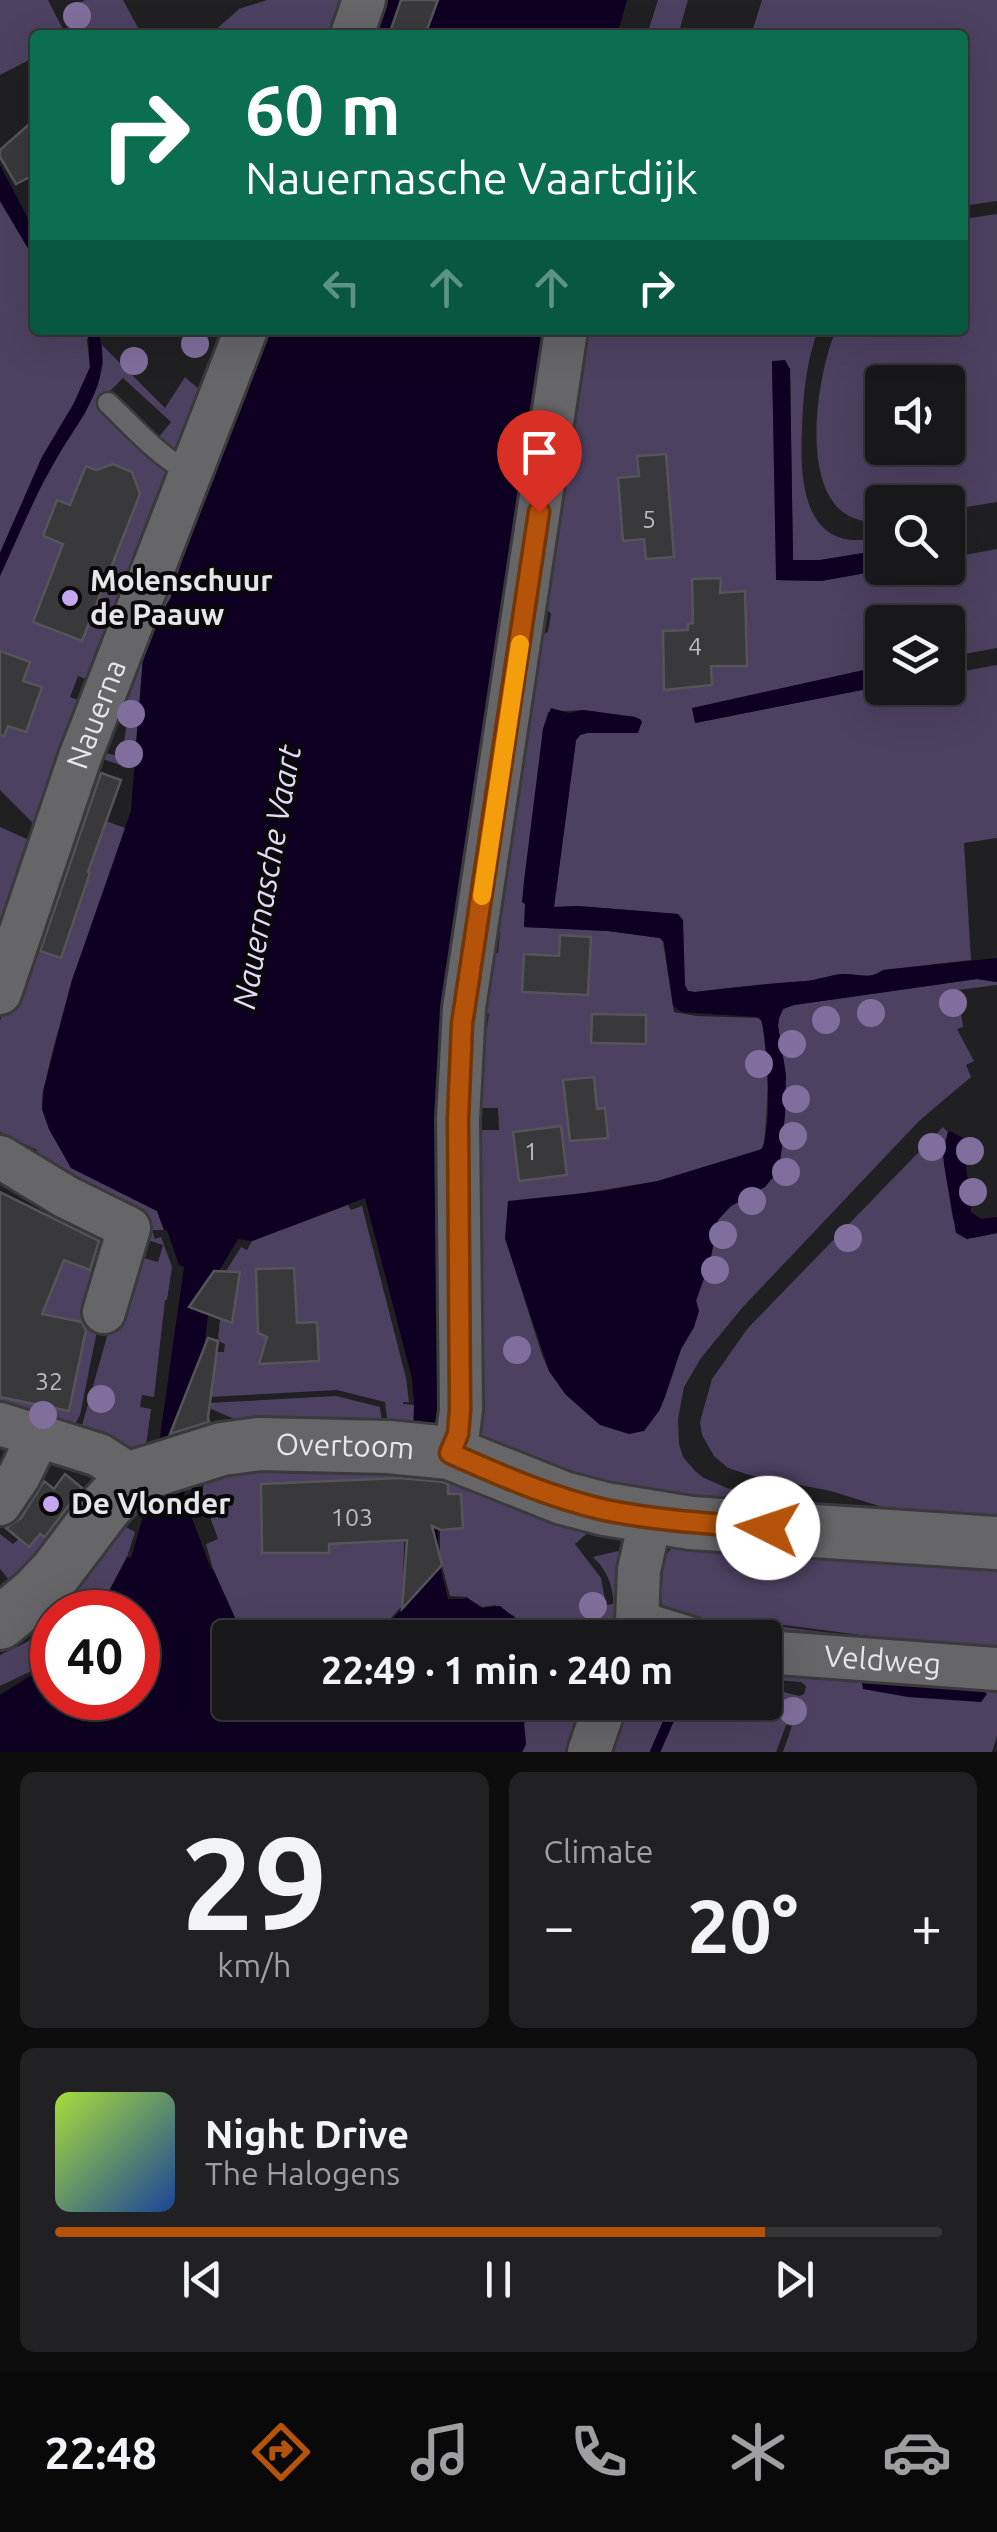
<!DOCTYPE html>
<html lang="en">
<head>
<meta charset="utf-8">
<style>
  :root { --surface:#18171a; --page:#212023; --text:#f1f3f6; --muted:#9f9fa2; --line:#363639; --accent:#b45309 }
  body { margin:0; font-family:Ubuntu,sans-serif; background:var(--page); color:var(--text); height:100vh; display:flex; flex-direction:column; font-size:38px; white-space:nowrap }
  * { box-sizing:border-box; margin:0 }
  p { font-size:32px; color:var(--muted) }
  .icon { flex:none; width:55px; height:55px; fill:none; stroke:currentColor; stroke-width:2; stroke-linecap:round; stroke-linejoin:round }
  .map { position:relative; height:1752px; overflow:hidden }
  .panel { display:flex; flex-direction:column; gap:20px; padding:20px; background:#0d0d0e; flex:1 }
  .panel>* { flex:none }
  .guide { position:absolute; left:30px; top:30px; width:938px; height:305px; border-radius:10px; box-shadow:0 10px 40px #0002,0 0 0 2px var(--line); background:#0b6e4f; color:#fff; overflow:hidden }
  .controls { position:absolute; left:865px; top:365px; display:grid; gap:20px }
  .controls a { display:grid; place-items:center; width:100px; height:100px; border-radius:10px; background:var(--surface); box-shadow:0 10px 40px #0002,0 0 0 2px var(--line); font-size:50px }
  .speed { position:absolute; left:30px; top:1590px; display:flex; gap:20px; font-size:50px; font-weight:700; text-align:center }
  .speed>* { display:grid; place-content:center; width:130px; height:130px; border-radius:50%; background:var(--surface); box-shadow:0 10px 40px #0002,0 0 0 2px var(--line); line-height:1 }
  .speed .limit { border:15px solid #d22; background:#fff; color:#111 }
  .pin { position:absolute; display:grid; place-items:center; width:85px; height:85px; color:#fff; margin:-102px -42px; border-radius:50% 50% 50% 0; rotate:-45deg; box-shadow:0 0 10px #0007 }
  .pin .icon { rotate:45deg }
  .me { position:absolute; width:110px; margin:-55px; rotate:274deg; stroke-linejoin:round; filter:drop-shadow(0 0 8px #0008) }
  .turn { display:flex; align-items:center; gap:35px; height:210px; padding:0 50px; font-size:45px }
  .turn .icon { width:130px; height:130px; stroke-width:2.5 }
  .turn b { display:block; font-size:70px; line-height:85px }
  .lanes { display:flex; align-items:center; height:95px; padding:0 50px; background:#0003; justify-content:center; gap:50px; direction:ltr }
  .lanes .off { opacity:.35 }
  .big { font-size:75px; font-weight:700; line-height:1.1 }
  .panel .tile { flex:1; display:flex; flex-direction:column; justify-content:center; gap:15px; min-width:0; padding:0 35px; border-radius:15px; background:var(--page) }
  .panel .dial { align-items:center; gap:0 }
  .dial b { font-size:130px; line-height:1 }
  .song { display:flex; align-items:center; gap:30px }
  .cover { width:120px; height:120px; border-radius:15px; background:linear-gradient(135deg,hsl(80 70% 55%),hsl(220 70% 35%)) }
  .played { height:10px; border-radius:5px; background:linear-gradient(90deg,var(--accent) 80%,var(--line) 80%) }
  .keys { display:flex; justify-content:space-around; direction:ltr }
  .heat { display:flex; justify-content:space-between; align-items:center; font-size:55px; direction:ltr }
  .panel .tiles { flex:1; display:grid; gap:20px; grid-template-columns:1fr 1fr }
  .tile:last-child { grid-column:span 2 }
  .trip { position:absolute; left:212px; top:1620px; width:570px; height:100px; border-radius:10px; background:var(--surface); box-shadow:0 10px 40px #0002,0 0 0 2px var(--line); font-weight:700; line-height:100px; text-align:center }
  .dock { display:flex; height:160px; justify-content:space-around; align-items:center; background:#0a090a; color:var(--muted) }
  .dock .icon { width:70px; height:70px }
  .dock .current { color:var(--accent) }
  .dock b { font-size:45px; color:var(--text) }
  .map>svg:first-child { display:block }
  .green { fill:#4d4161; fill-rule:evenodd }
  .water { fill:#0e0022 }
  .lines { fill:none; stroke-linecap:round; stroke-linejoin:round }
  .stream { stroke:#0e0022; stroke-width:10 }
  .building { fill:#39383b; stroke:#555458; stroke-width:2.5 }
  .service-casing { stroke:#3a393b; stroke-width:25 }
  .minor-casing { stroke:#3a393b; stroke-width:48 }
  .tertiary-casing { stroke:#3a393b; stroke-width:58 }
  .service { stroke:#666568; stroke-width:20 }
  .minor { stroke:#666568; stroke-width:42 }
  .tertiary { stroke:#666568; stroke-width:52 }
  .tree { fill:#806e9c }
  .route-casing { stroke:#753606; stroke-width:25 }
  .route { stroke:#b45309; stroke-width:18 }
  .slow { stroke:#f59e0b; stroke-width:18 }
  .poi-dot { fill:#c4a7f2; stroke:#0a090a; stroke-width:4 }
  .labels { text-anchor:middle; stroke-width:8; stroke-linejoin:round; paint-order:stroke }
  .number-label { font-size:25px; fill:#bbbabc }
  .poi-label { font-size:30px; font-weight:bold; fill:#e6e5e7; stroke:#0a090a; text-anchor:start }
  .street-label { font-size:30px; fill:#e6e5e7; stroke:#0a090a }
  .water-label { font-size:32px; font-style:italic; fill:#e5d9fa; stroke:#0a090a }
</style>
</head>
<body>
<div class="map">
<svg width="997" height="1752" viewBox="0 0 997 1752">
  <rect width="100%" height="100%" fill="#201f22"/>
  <!-- green -->
  <g class="green">
    <path d="M0,0H48L66,35H35V57L0,75Z"/>
    <path d="M85,0H123L142,35H88L73,7Z"/>
    <path d="M267,0H355L343,35H210L239,9Z"/>
    <path d="M658,0H688L678,35H647Z"/>
    <path d="M762,0H997V201L963,206L962,35H751Z"/>
    <path d="M0,201L35,260V330H86L89,333L87,340L90,367L81,391L42,457L0,553Z"/>
    <path d="M997,214V502L948,510V502H882V521C792,532 814,380 836,330H962L963,219ZM948,382V448H882V382Z"/>
    <path d="M257,330H270L201,510L187,537V544L171,597L155,625L143,658L134,767H126L91,755L93,750L122,757L128,713L115,707Z"/>
    <path d="M576,330H818C806,363 803,395 802,430C800,471 801,542 859,540C867,540 875,538 882,536V550L820,560H793L790,369L772,362L777,580L821,581L894,568H948V558L997,549V648L948,657V622H882V666L692,709L696,723L882,686V688H948V674L997,665V838L964,843L971,960L883,970C870,980 860,974 845,974C832,974 819,980 806,981C769,984 732,988 695,992L688,991L685,985L678,914L578,906L554,907L576,740L580,735L587,733H638L635,717L583,710L548,712L543,729L525,927L608,931L660,938L663,942L674,1012L697,1016L760,1018C772,1049 767,1111 764,1145L760,1150L658,1181L566,1196L505,1238L542,1355L549,1371L566,1395L659,1411L681,1349L694,1327L696,1301L710,1262L718,1219L731,1206L755,1194L782,1150L786,1075L778,1026L779,1018L783,1009L794,1005L977,979L997,982V985L958,990L963,1027L957,1029L974,1061L966,1065L971,1077L919,1121L742,1308L701,1358L684,1387L678,1419L679,1444L683,1457L695,1471L704,1478L727,1488L836,1511L673,1504L476,1446V1130H499L498,1108H477L474,1028H487L489,1014L475,1012L483,954L498,953L500,932L484,924L530,641L548,632L551,614L541,602L544,571L553,567L556,548L548,541L554,494L567,483L569,464L560,452ZM592,1014L646,1015V1044L591,1043Z"/>
    <path d="M101,344L165,408L185,377L200,390L204,405L188,459L159,437L171,422L123,378L109,392L100,406L161,468L179,480L99,684L78,676L70,697L91,705L43,815L33,823L0,790V576L39,490L65,444L85,413L97,387L103,363Z"/>
    <path d="M106,821L125,828L102,901L72,980L52,1053L43,1092L42,1109L49,1129L71,1168L157,1211L164,1230H152L155,1239L161,1237L172,1267L167,1300H165L154,1397L142,1395L140,1407L151,1409L145,1452L122,1448L81,1429L130,1254L158,1262L163,1245L135,1236L30,1164L37,1150L0,1132V1021L17,969L28,947L61,958Z"/>
    <path d="M0,827L36,843L0,967Z"/>
    <path d="M943,1127L948,1132L943,1151L944,1164L953,1219L973,1238L997,1233V1527L895,1511L831,1491L756,1477L728,1468L714,1456L702,1435L700,1422L712,1379L748,1328Z"/>
    <path d="M348,1205L351,1210L362,1206L406,1378L409,1402H403V1404L414,1405L413,1435L389,1434L385,1402L337,1390L209,1397L215,1352H224L225,1344L220,1342L218,1337L226,1271L241,1247L247,1250L252,1241Z"/>
    <path d="M66,1218L117,1241L85,1309L82,1322L50,1315L44,1339L69,1411L88,1324L98,1326L80,1415L75,1424L67,1431L0,1411V1316L34,1248L100,1273L113,1239L64,1220Z"/>
    <path d="M336,1396L380,1407L383,1431L248,1425L207,1407L208,1403Z"/>
    <path d="M401,1468L400,1517L405,1519L402,1606L381,1629L376,1632L345,1638L250,1637L242,1632L213,1569L206,1544L218,1539L202,1494L205,1478L226,1470L372,1473Z"/>
    <path d="M447,1472L592,1529L575,1544L601,1578L606,1605L613,1604C614,1586 606,1569 593,1557L618,1551L622,1563L621,1637H538L514,1616L495,1605L482,1607L466,1597L450,1596L440,1559V1520L447,1518Z"/>
    <path d="M135,1502L126,1527L135,1532L127,1557L98,1612H63C89,1577 111,1539 135,1502Z"/>
    <path d="M0,1534L13,1544L19,1539L28,1547L40,1534L57,1547L17,1589L0,1569Z"/>
    <path d="M677,1543L819,1555L839,1560L997,1559V1646L876,1637L754,1621L753,1623L929,1646C878,1643 827,1641 775,1638C758,1637 738,1640 721,1637C695,1633 653,1613 658,1583C661,1565 663,1555 677,1543Z"/>
    <path d="M52,1624V1661L0,1686V1655L27,1642Z"/>
    <path d="M765,1660L997,1682V1736L992,1752H783L792,1726L786,1725L776,1752H598L615,1703L765,1702V1687L799,1696L804,1694L806,1686L801,1682L765,1679Z"/>
    <path d="M528,1703H588L568,1752H522L526,1744L524,1724Z"/>
  </g>
  <!-- water -->
  <g class="water">
    <path d="M386,0H627L617,35H373Z"/>
    <path d="M0,165L35,232V260L0,201Z"/>
    <path d="M270,330H551L440,1105L436,1106V1168L441,1314L440,1403L434,1483L438,1520V1559L448,1599H465L466,1597L482,1608L500,1606L538,1637H345L382,1631L404,1606L413,1478L414,1402L412,1378L365,1198L252,1241L238,1239L219,1271H214L184,1497L211,1569H213L239,1628L250,1637L230,1638V1702L528,1703L524,1724L526,1744L522,1752H0V1695L38,1671L52,1665V1698H138V1612H98L127,1557L131,1558L150,1492L159,1444L184,1267L179,1265L167,1230H164L157,1211L71,1168L49,1129L42,1109L43,1092L72,980L131,811L143,658L155,625L171,597L187,544C187,533 195,525 196,513L201,510C199,494 211,480 218,466C237,421 254,376 270,330Z"/>
    <path d="M92,331H97C105,347 103,367 98,384C88,414 68,437 53,464C33,500 17,539 0,576V553L42,457L73,405L90,367L88,334Z"/>
    <path d="M785,360L790,369L793,560H820L882,550V568H894L821,581L776,580L772,361Z"/>
    <path d="M882,666V686L695,723L692,708Z"/>
    <path d="M551,708L569,713L583,710L635,717L640,719L642,722L638,733H587L580,735L576,740L554,907L578,906L678,914L683,920L685,985L688,991L695,992C732,988 769,983 806,981C819,980 832,974 845,974C860,974 870,980 883,970L997,958V982L977,979L794,1005L783,1009L779,1018L778,1026L786,1075L785,1115L780,1163L775,1175L765,1187L731,1206L718,1220L710,1262L696,1300L699,1311L694,1327L681,1349L665,1397L659,1411L644,1431L629,1434L600,1425L566,1395L549,1371L505,1238L508,1201L604,1191L658,1181L762,1149C773,1119 767,1054 762,1021L757,1017L682,1012L673,1006L664,942L660,938L608,931L524,927L525,904L522,902L524,881L543,729Z"/>
    <path d="M950,1131L963,1138L971,1212L981,1219L997,1217V1233L967,1239L956,1233L944,1164L943,1151L948,1132Z"/>
    <path d="M867,1679L982,1688L987,1694L981,1702L908,1697L863,1689L862,1683Z"/>
  </g>
  <g class="lines">
    <!-- stream -->
    <path class="stream" d="M655,1752L672,1713"/>
  </g>
  <!-- building -->
  <g class="building">
    <path d="M401,0H438L425,35H389Z"/>
    <path d="M35,119V174L16,184L0,157V150Z"/>
    <path d="M666,454L674,557L646,559L644,539L623,541L618,478L639,476L637,456Z"/>
    <path d="M113,464L132,472L140,494L82,641L33,622L63,544L43,536L57,500L70,505L86,466L96,470Z"/>
    <path d="M721,578L720,593L745,591L747,666H711L712,685L664,690L663,631L688,630V624L693,623L692,579Z"/>
    <path d="M0,651L30,662L23,681L42,687L26,732L8,726L4,736L0,735Z"/>
    <path d="M101,773L121,780L88,872L90,873L61,958L40,951Z"/>
    <path d="M560,935L591,937L588,995L522,992L524,954L559,956Z"/>
    <path d="M592,1014L646,1015V1044L591,1043Z"/>
    <path d="M594,1077L597,1109L605,1108L608,1138L570,1141L563,1080Z"/>
    <path d="M561,1126L567,1175L519,1181L513,1132Z"/>
    <path d="M0,1192L99,1241L90,1270L64,1260L42,1314L82,1322L86,1330L69,1411L0,1397Z"/>
    <path d="M294,1268L297,1323L317,1322L319,1361L259,1364L267,1337L258,1333L256,1269Z"/>
    <path d="M214,1271L240,1272L232,1323L189,1307Z"/>
    <path d="M208,1338L218,1341L208,1418L209,1422L170,1434Z"/>
    <path d="M65,1474L82,1488L45,1537L40,1534L29,1547L6,1528L21,1518L44,1481L54,1489Z"/>
    <path d="M400,1478L443,1482L448,1484V1494H461L463,1528L441,1530L432,1526L442,1565L402,1609L407,1540L329,1544V1553H262L261,1484Z"/>
  </g>
  <g class="lines">
    <!-- service casing -->
    <g class="service-casing">
      <path id="service" d="M108,403C128,422 166,464 191,472"/>
    </g>
    <!-- minor casing -->
    <g class="minor-casing">
      <g id="minor">
        <path d="M352,35L364,0"/>
        <path id="s1" d="M0,993L80,757L246,330"/>
        <path d="M0,1157L66,1197L129,1228L104,1312"/>
        <path d="M0,1424L99,1455L133,1477"/>
        <path d="M450,1453L458,1434L461,1410L458,1119L464,1008L566,330"/>
        <path d="M0,1504L19,1476L38,1437"/>
        <path d="M637,1622L689,1638"/>
        <path d="M631,1638L637,1622L639,1570L651,1517"/>
        <path id="s2" d="M765,1652L997,1669"/>
        <path d="M589,1752L606,1702"/>
      </g>
    </g>
    <!-- tertiary casing -->
    <g class="tertiary-casing">
      <g id="tertiary">
        <path id="s3" d="M0,1623L35,1594L56,1572L106,1506L133,1477L222,1449L259,1444L388,1447L450,1453L563,1498L605,1509L691,1523L997,1543"/>
      </g>
    </g>
    <!-- service -->
    <use href="#service" class="service"/>
    <!-- minor -->
    <use href="#minor" class="minor"/>
    <!-- tertiary -->
    <use href="#tertiary" class="tertiary"/>
  </g>
  <!-- trees -->
  <g class="tree">
    <circle cx="77" cy="16" r="14"/>
    <circle cx="195" cy="344" r="14"/>
    <circle cx="134" cy="361" r="14"/>
    <circle cx="131" cy="714" r="14"/>
    <circle cx="129" cy="754" r="14"/>
    <circle cx="953" cy="1003" r="14"/>
    <circle cx="871" cy="1013" r="14"/>
    <circle cx="826" cy="1020" r="14"/>
    <circle cx="792" cy="1044" r="14"/>
    <circle cx="759" cy="1064" r="14"/>
    <circle cx="796" cy="1099" r="14"/>
    <circle cx="793" cy="1136" r="14"/>
    <circle cx="932" cy="1147" r="14"/>
    <circle cx="970" cy="1151" r="14"/>
    <circle cx="786" cy="1172" r="14"/>
    <circle cx="973" cy="1192" r="14"/>
    <circle cx="752" cy="1201" r="14"/>
    <circle cx="723" cy="1235" r="14"/>
    <circle cx="848" cy="1238" r="14"/>
    <circle cx="715" cy="1270" r="14"/>
    <circle cx="517" cy="1350" r="14"/>
    <circle cx="101" cy="1399" r="14"/>
    <circle cx="43" cy="1415" r="14"/>
    <circle cx="593" cy="1606" r="14"/>
    <circle cx="793" cy="1711" r="14"/>
  </g>
  <g class="lines">
    <!-- route casing -->
    <g class="route-casing">
      <path id="route" d="M539,512L462,1024L458,1119L460,1410L458,1434L450,1453C499,1475 552,1498 605,1510C659,1521 714,1524 768,1528"/>
    </g>
    <!-- route -->
    <use href="#route" class="route"/>
    <!-- slow -->
    <path class="slow" d="M482,896L520,644"/>
  </g>
  <!-- markers -->
  <g class="poi-dot">
    <circle cx="70" cy="598" r="10"/>
    <circle cx="51" cy="1504" r="10"/>
  </g>
  <g class="labels">
    <!-- number labels -->
    <g class="number-label">
      <text x="649" y="528">5</text>
      <text x="695" y="655">4</text>
      <text x="531" y="1160">1</text>
      <text x="49" y="1390">32</text>
      <text x="352" y="1526">103</text>
    </g>
    <!-- poi labels -->
    <g class="poi-label">
      <text x="90" y="591">Molenschuur<tspan x="90" dy="34">de Paauw</tspan></text>
      <text x="71" y="1514">De Vlonder</text>
    </g>
    <!-- street labels -->
    <g class="street-label">
      <text dy="10" stroke="none"><textPath href="#s1" startOffset="295">Nauerna</textPath></text>
      <text dy="10" stroke="none"><textPath href="#s3" startOffset="415">Overtoom</textPath></text>
      <text dy="10" stroke="none"><textPath href="#s2" startOffset="118">Veldweg</textPath></text>
    </g>
    <!-- water labels -->
    <g class="water-label">
      <text transform="translate(267 877) rotate(-80)" y="11">Nauernasche Vaart</text>
    </g>
  </g>
</svg>
<div class="controls">
<a><svg class="icon" aria-label="sound" viewBox="0 0 24 24"><path d="M4 9h4l5-4v14l-5-4H4zM17 9q2 3 0 6"/></svg></a>
<a><svg class="icon" aria-label="search" viewBox="0 0 24 24"><circle cx="10" cy="10" r="6"/><path d="M15 15l6 6"/></svg></a>
<a><svg class="icon" aria-label="layers" viewBox="0 0 24 24"><path d="M12 4l9 5-9 5-9-5zM3 14l9 5 9-5"/></svg></a>
</div>
<div class="speed"><div class="limit">40</div></div>
<div class="pin" style="left:539px;top:512px;background:#d93025"><svg class="icon" aria-label="arrive" viewBox="0 0 24 24"><path d="M6 21V4h12l-3 4 3 4H6"/></svg></div>
<svg class="me" style="left:768px;top:1528px" viewBox="-20 -20 40 40"><circle r="19" fill="#fff"/><path d="M0-13L10 11 0 6-10 11z" fill="#b45309"/></svg>
<div class="trip">22:49 · 1 min · 240 m</div>
<div class="guide">
<div class="turn"><svg class="icon" aria-label="right" viewBox="0 0 24 24"><path d="M7 20v-9h11M14 6l5 5-5 5"/></svg><div><b>60 m</b>Nauernasche Vaartdijk</div></div>
<div class="lanes"><svg class="icon off" aria-label="left" viewBox="0 0 24 24"><path d="M17 20v-9H6M10 6l-5 5 5 5"/></svg><svg class="icon off" aria-label="ahead" viewBox="0 0 24 24"><path d="M12 20V5M6 11l6-6 6 6"/></svg><svg class="icon off" aria-label="ahead" viewBox="0 0 24 24"><path d="M12 20V5M6 11l6-6 6 6"/></svg><svg class="icon" aria-label="right" viewBox="0 0 24 24"><path d="M7 20v-9h11M14 6l5 5-5 5"/></svg></div>
</div>
</div>
<section class="panel">
<div class="tiles">
<div class="tile dial"><b>29</b><p>km/h</p></div>
<div class="tile"><p>Climate</p>
<div class="heat"><a>−</a><b class="big">20°</b><a>+</a></div>
</div>
<div class="tile">
<div class="song"><i class="cover"></i><div><b>Night Drive</b><p>The Halogens</p></div></div>
<div class="played"></div>
<div class="keys"><svg class="icon" aria-label="previous" viewBox="0 0 24 24"><path d="M18 5L8 12l10 7zM5 5v14"/></svg><svg class="icon" aria-label="pause" viewBox="0 0 24 24"><path d="M8 5v14M16 5v14"/></svg><svg class="icon" aria-label="next" viewBox="0 0 24 24"><path d="M6 5l10 7-10 7zM19 5v14"/></svg></div>
</div>
</div>
</section>
<nav class="dock">
<b>22:48</b>
<svg class="icon current" aria-label="directions" viewBox="0 0 24 24"><path d="M12 3l9 9-9 9-9-9zM9 14v-3h6M13 9l2 2-2 2"/></svg>
<svg class="icon" aria-label="music" viewBox="0 0 24 24"><path d="M9 18V5l10-2v13"/><circle cx="6" cy="18" r="3"/><circle cx="16" cy="16" r="3"/></svg>
<svg class="icon" aria-label="phone" viewBox="0 0 24 24"><path d="M5 4h4l2 5-3 2q2 4 5 5l2-3 5 2v4C11 20 4 13 5 4z"/></svg>
<svg class="icon" aria-label="climate" viewBox="0 0 24 24"><path d="M12 3v18M4 7l16 10M4 17L20 7"/></svg>
<svg class="icon" aria-label="car" viewBox="0 0 24 24"><path d="M5 17H2v-5l4-1 3-4h7l3 4 3 1v5h-3M9 17h6M6 11h13"/><circle cx="7" cy="17" r="2"/><circle cx="17" cy="17" r="2"/></svg>
</nav>
</body>
</html>
